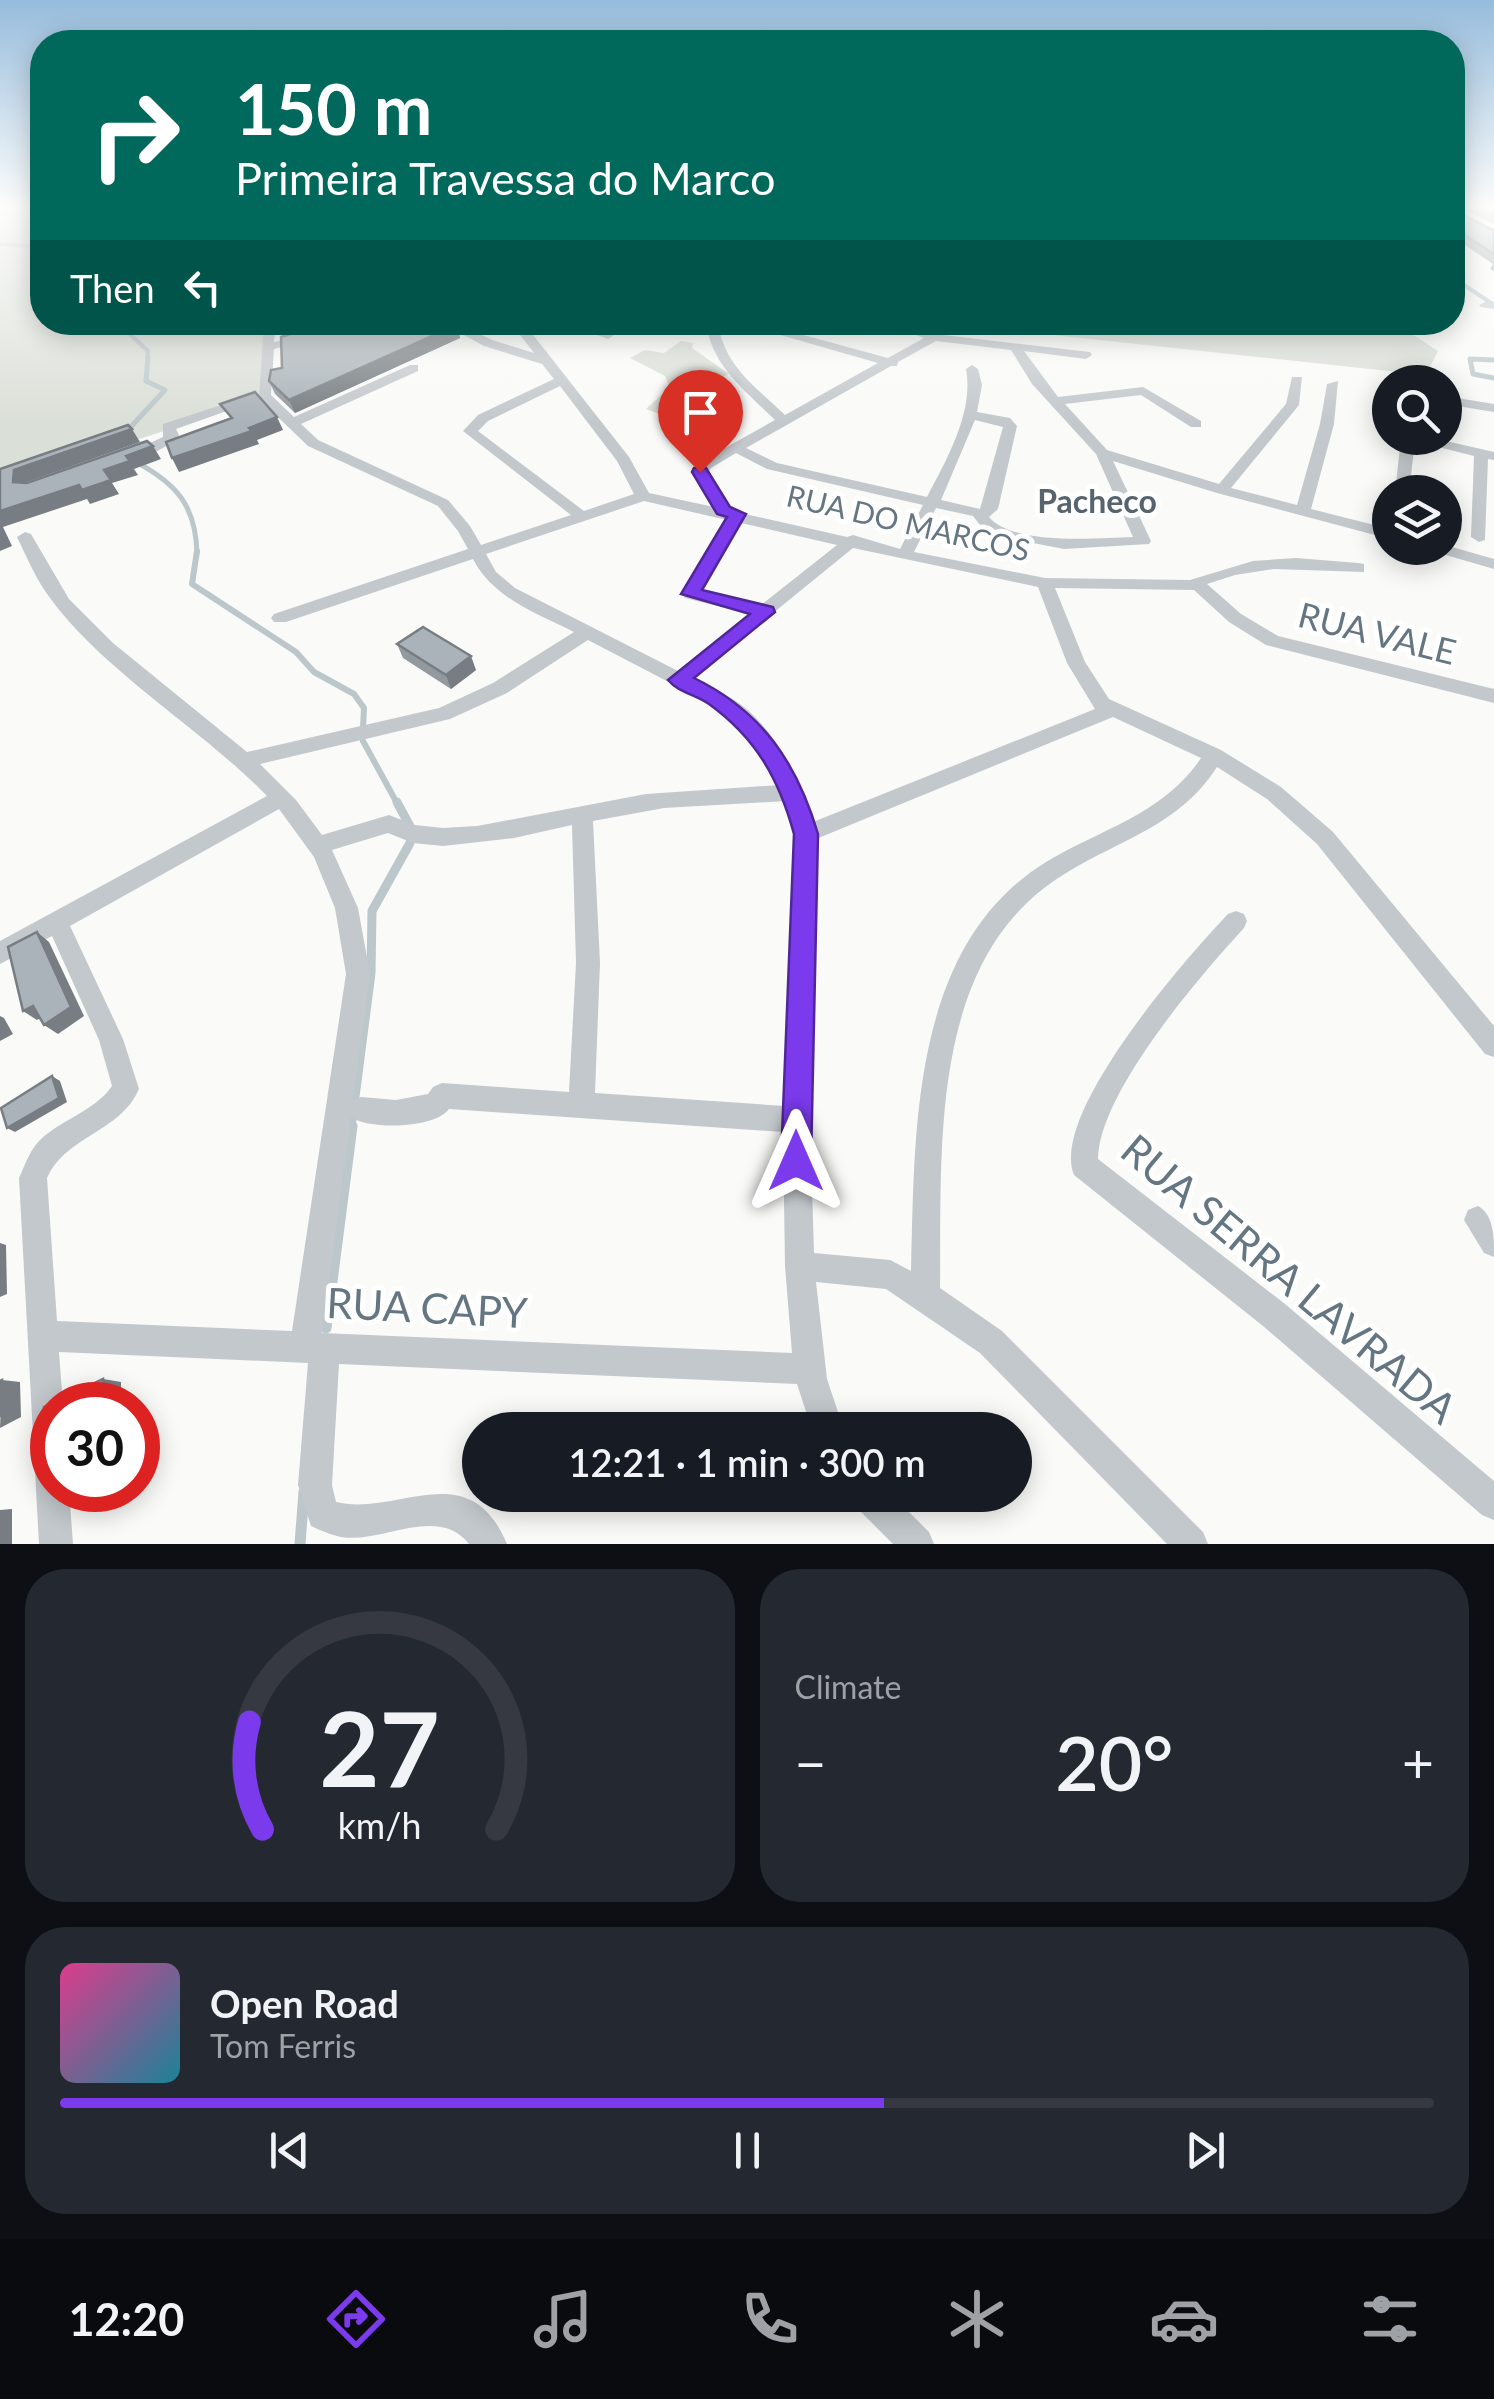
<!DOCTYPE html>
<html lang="en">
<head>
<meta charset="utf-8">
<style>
  :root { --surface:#171b24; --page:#242831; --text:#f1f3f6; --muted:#9ea1a6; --line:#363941; --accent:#7c3aed }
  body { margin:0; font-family:Lato,sans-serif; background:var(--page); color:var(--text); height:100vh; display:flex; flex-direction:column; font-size:38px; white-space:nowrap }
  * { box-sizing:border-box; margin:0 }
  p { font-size:32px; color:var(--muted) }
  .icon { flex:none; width:55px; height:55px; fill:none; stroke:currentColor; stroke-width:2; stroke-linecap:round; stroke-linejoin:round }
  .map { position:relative; height:1544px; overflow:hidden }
  .drawer { display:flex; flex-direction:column; gap:25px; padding:25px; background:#0d0f14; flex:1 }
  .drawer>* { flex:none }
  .hud { position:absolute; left:30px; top:30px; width:1435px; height:305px; border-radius:40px; box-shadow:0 5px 25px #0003; background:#00695c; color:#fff; overflow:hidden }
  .tools { position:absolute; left:1372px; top:365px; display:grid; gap:20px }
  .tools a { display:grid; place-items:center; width:90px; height:90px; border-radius:50%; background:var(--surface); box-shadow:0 5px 25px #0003; font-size:50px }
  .speed { position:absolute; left:30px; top:1382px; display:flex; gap:20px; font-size:50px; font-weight:700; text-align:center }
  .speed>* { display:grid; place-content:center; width:130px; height:130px; border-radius:50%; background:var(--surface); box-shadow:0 5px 25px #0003; line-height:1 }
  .speed .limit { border:15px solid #d22; background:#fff; color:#111 }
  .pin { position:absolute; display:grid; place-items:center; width:85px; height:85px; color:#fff; margin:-102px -42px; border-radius:50% 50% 50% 0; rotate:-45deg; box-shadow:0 0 10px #0007 }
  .pin .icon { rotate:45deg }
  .me { position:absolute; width:110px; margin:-55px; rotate:0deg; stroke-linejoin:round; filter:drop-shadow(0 0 8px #0008) }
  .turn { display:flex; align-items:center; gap:35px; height:210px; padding:0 40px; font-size:45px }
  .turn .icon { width:130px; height:130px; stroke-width:2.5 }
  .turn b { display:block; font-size:70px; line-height:85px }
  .then { display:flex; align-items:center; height:95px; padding:0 40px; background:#0003; gap:20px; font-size:38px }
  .big { font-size:75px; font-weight:600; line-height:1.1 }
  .drawer .tile { flex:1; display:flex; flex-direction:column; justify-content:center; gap:15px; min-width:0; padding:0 35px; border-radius:40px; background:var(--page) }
  .drawer .dial { align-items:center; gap:0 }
  .dial svg { height:260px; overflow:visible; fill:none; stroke:var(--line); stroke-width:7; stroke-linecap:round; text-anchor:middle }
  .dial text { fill:var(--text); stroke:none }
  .song { display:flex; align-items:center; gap:30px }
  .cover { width:120px; height:120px; border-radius:15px; background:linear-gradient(135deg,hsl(330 70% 55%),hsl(190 70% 35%)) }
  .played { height:10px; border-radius:5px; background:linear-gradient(90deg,var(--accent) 60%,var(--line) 60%) }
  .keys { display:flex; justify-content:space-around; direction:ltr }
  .heat { display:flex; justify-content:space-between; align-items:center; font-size:55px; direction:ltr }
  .drawer .tiles { flex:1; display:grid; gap:25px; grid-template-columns:1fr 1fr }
  .tile:last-child { grid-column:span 2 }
  .trip { position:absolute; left:462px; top:1412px; width:570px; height:100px; border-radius:50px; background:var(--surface); box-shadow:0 5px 25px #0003; font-weight:600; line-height:100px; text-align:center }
  .tab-bar { display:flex; height:160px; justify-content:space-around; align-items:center; background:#090b0e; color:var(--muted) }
  .tab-bar .icon { width:70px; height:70px }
  .tab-bar .active { color:var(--accent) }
  .tab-bar b { font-size:45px; color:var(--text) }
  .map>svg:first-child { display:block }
  .green { fill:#dadfd7 }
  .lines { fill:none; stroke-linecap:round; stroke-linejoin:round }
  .stream-far4 { stroke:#bbc7cb; stroke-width:4 }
  .stream-far3 { stroke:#bbc7cb; stroke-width:5 }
  .stream-far2 { stroke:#bbc7cb; stroke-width:6 }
  .stream-far1 { stroke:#bbc7cb; stroke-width:9 }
  .stream { stroke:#bbc7cb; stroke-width:11 }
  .street { fill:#c3c8cc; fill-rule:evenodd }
  .wall { fill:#929a9f }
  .shaded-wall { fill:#777d82 }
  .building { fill:#aab3b9; stroke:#777d82; stroke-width:2.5 }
  .route { fill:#7c3aed; stroke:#51269a; stroke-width:2.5 }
  .labels { text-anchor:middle; stroke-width:10; stroke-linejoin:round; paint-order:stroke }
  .far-street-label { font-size:30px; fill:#657683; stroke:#fff }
  .far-neighbourhood-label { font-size:32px; font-weight:bold; fill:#57646e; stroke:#fff }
  .street-label { font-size:35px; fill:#657683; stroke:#fff }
  .near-street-label { font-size:42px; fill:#657683; stroke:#fff }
</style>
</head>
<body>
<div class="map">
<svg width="1494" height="1544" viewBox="0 0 1494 1544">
  <rect width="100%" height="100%" fill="#fafaf8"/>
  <!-- green -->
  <g class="green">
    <path d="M0,207H42V322L296,323L269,332L260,400L0,484Z"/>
    <path d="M974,323H1395L1438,351L1426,375L1016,331Z"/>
    <path d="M681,341L693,343L692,348L729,374L686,395L709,400L734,417C705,430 676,420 646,409L670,387L665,376L630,358L645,350L664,353Z"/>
  </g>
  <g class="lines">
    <!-- stream-far4 -->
    <g class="stream-far4">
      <path d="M0,244L42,247"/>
      <path d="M1452,277L1494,305"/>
      <path d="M117,322L148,351L147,359"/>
    </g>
    <!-- stream-far3 -->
    <g class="stream-far3">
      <path d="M1494,360L1470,359L1473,374L1494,378"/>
      <path d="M126,432L165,390L146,381L148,357"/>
      <path d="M136,462C177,484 196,506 197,554"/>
    </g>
    <!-- stream-far2 -->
    <g class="stream-far2">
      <path d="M197,551L192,584L296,652L314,672L354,694L364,708L363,728"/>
      <path d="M363,741L398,805"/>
    </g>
    <!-- stream-far1 -->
    <path class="stream-far1" d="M351,1128L371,973L372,911L410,843L412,830L397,802"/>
    <!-- stream -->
    <g class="stream">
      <path d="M326,1328L352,1126"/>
      <path d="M300,1544L304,1492"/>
    </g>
    <!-- street -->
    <g class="street">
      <path d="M1485,302L1494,303V309L1481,307L1479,305Z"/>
      <path d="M264,322H276L274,342L308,335L314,339L274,349L271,395L294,417L410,365H418V371L301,424L318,440L448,500L470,526L481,545L571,515L463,431L478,415L554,379L542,364L484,346L440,322H456L492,340L534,353L510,322H523L629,457L649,493L714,507L693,474L700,462L775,420C746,391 711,366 706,322H718C723,365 756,387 785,415L878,363L735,322H756L888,358L924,338L881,322H901L935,334L1090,352L1092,355L1086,359L1024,351L1058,397L1143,387L1201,421V427H1191L1141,395L1065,404L1107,450L1219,484L1286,404L1292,377H1302L1299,405L1231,488L1297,505L1320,424L1327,384L1338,381L1334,424L1311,509L1390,529V539L1217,493L1113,461L1151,541L1149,544L1064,549L987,534L973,516L936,508L914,552L1045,578L1190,580L1253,561L1296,558L1358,563L1364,564V572L1274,569L1235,575L1207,584L1241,614L1278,636L1494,689V703L1266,645L1229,622L1194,590L1055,588L1085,662L1109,699L1221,750L1281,787L1333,832L1494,1026V1057L1485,1054L1317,844L1267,799L1217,767C1178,827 1120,839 1063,875C927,959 942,1149 940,1288L1002,1331L1203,1532L1208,1544H1167L980,1353L886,1289L816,1282L827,1379L844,1430H812L797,1384L339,1364L332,1485L336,1502C397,1517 469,1453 507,1544H469C438,1504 381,1544 341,1537C331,1535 320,1530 311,1526L298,1485L308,1363L59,1352L63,1405H52V1490H69L73,1544H39L19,1178C25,1165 29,1152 39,1141C61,1119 94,1112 112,1086L99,1040L52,936L0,964V941L267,796C201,728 105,673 50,598C36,579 27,558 17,537L25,532L31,534L69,599L113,643L247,752L439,708L493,683L574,632C536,613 493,598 473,559L286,622H274L271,618L274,614L468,549L458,531L438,506L308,446L259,399ZM936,341L1011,350L1032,384L1096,454L1133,537C1097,538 1014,546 989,517L998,509L1017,426L1010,418L977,412L982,385L978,369L972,365L966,369C974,412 947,459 927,497L777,463L746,448L891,366H897L898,362ZM560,386L617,461L634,494L584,511L478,431L488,421ZM975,420L1003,427L980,509L941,500ZM736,453L767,469L923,505L900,549L853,535L847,537L745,514L738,509L730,511L707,474L711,468ZM644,501L727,520L683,594L685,598L750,614L678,671L515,588L496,572L486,554ZM741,523L837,545L761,605L701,591ZM853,548L1038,587L1067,663L1095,709L813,822C801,782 781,741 749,711C733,697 712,688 693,678ZM588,640L707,702L735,721L772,768L780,785L646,794L477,826L443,828L415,825L389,815L322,835L296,800L260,764L450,719L507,693ZM1113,717L1201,758C1164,814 1101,829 1046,862C910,946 915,1131 911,1271L890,1260L814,1253L810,1119L816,839ZM786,801L795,834L784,1106L595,1093L600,963L593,821L664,808ZM279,809L314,857L335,908L346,974L292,1331L57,1321L47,1178C65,1136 121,1132 139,1089L123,1039L70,926ZM572,825L576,963L569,1092L442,1083L433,1087L428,1094L396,1100L361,1097L353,1100L370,974L358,908L332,850L388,833L413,843L443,846L514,838ZM449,1109L783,1132L785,1266L792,1353L322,1333L351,1117C369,1130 434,1129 449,1109Z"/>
      <path d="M562,322H581L614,335L608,339Z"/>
      <path d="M1445,396L1494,404V412L1445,404Z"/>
      <path d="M243,398L255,401L176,429L179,435C169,448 136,464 122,456L163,437V424Z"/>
      <path d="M1401,438H1433L1494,452V460L1488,459L1485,540L1479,542L1471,537L1474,456L1415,441L1409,492H1395Z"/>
      <path d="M1445,545L1494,559V569L1432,551L1430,548H1445Z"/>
      <path d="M1236,911L1244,914L1247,921L1244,928C1199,977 1099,1093 1098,1159L1285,1304L1494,1481V1520L1482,1515L1263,1326L1074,1175C1049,1114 1186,958 1228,914Z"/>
      <path d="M1478,1206C1494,1215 1494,1237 1494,1257L1484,1253L1464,1220L1468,1210Z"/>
      <path d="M851,1495H892L929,1532L934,1544H893L856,1507Z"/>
    </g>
  </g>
  <!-- wall -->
  <g class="wall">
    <path d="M1460,207H1494V224Z"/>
    <path d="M1452,209L1494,231V271L1490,269L1493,264L1452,236Z"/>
    <path d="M453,322L457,325L460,338L295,413L275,394L269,381L282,368L313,327L308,323Z"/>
    <path d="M397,644L476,670L451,689L403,658Z"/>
  </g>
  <!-- shaded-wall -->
  <g class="shaded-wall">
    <path d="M457,325L460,338L295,413L289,400Z"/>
    <path d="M277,417L283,430L257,440L259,444L179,472L172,458Z"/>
    <path d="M132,429L140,442L24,483L13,482L14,470Z"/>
    <path d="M153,446L161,459L134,469L138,475L112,483L119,494L90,504L87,499L3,527L12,546L0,551V511L104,470L126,456Z"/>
    <path d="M471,656L476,670L451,689L446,675Z"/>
    <path d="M37,932L49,942L84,1016L58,1034L44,1025Z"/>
    <path d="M33,1006L46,1015L37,1020L23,1011Z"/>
    <path d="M0,1016L4,1018L13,1034L0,1041Z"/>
    <path d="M52,1076L60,1081L67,1102L15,1132L7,1128Z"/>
    <path d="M0,1243L6,1245L7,1294L0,1297Z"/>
    <path d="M103,1379L121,1382V1405H103Z"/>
    <path d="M2,1380L20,1382L21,1417L0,1428Z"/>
    <path d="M12,1509V1544H0V1510Z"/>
  </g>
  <!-- building -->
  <g class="building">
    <path d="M1477,207H1494V215Z"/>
    <path d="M1452,209L1494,231V254L1452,227Z"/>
    <path d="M326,322H453L457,325L289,400L269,381L271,370L282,368L281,337Z"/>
    <path d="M255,392L277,417L249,428L252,431L172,458L166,442L232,418L220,404Z"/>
    <path d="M128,425L132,429L14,470L13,482L27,483L147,441L153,446L126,456L130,461L104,470L111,480L82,490L79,485L0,511V469Z"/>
    <path d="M423,627L471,656L446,675L397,644Z"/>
    <path d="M37,932L71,1007L44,1025L33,1006L23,1011L8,947Z"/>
    <path d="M52,1076L59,1098L7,1128L1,1108Z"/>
    <path d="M103,1379V1405H52V1436L43,1441L44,1407Z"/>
    <path d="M2,1380V1415L0,1416V1381Z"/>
  </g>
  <!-- sky -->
  <linearGradient id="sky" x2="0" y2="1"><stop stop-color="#96bcdc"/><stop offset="0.49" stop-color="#fdfdfc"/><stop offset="1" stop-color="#fdfdfc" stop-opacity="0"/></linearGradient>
  <rect width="1494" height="423" fill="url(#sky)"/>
  <!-- route -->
  <path class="route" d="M694,468H706L730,507L746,514L702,590L773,607L775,612L694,678C762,711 797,763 818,834L811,1161L807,1172L796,1176L785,1172L781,1161L794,834C779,779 756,738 709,704C696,695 678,692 668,680L750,614L681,594L727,517L717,514L692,472Z"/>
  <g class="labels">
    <!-- far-street labels -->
    <g class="far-street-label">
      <text transform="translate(908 524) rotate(13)" y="10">RUA DO MARCOS</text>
    </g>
    <!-- far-neighbourhood labels -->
    <g class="far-neighbourhood-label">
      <text x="1097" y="513">Pacheco</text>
    </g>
    <!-- street labels -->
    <g class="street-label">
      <text transform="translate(1377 634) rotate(14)" y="12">RUA VALE</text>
    </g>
    <!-- near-street labels -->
    <g class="near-street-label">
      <text transform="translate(1289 1279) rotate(40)" y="15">RUA SERRA LAVRADA</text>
      <text transform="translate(427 1308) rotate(3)" y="15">RUA CAPY</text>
    </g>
  </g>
</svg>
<div class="tools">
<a><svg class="icon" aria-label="search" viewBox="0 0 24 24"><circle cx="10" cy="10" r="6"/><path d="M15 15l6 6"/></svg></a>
<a><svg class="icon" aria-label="layers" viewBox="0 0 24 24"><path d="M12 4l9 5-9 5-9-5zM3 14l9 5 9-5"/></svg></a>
</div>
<div class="speed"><div class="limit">30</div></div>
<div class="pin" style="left:700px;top:472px;background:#d93025"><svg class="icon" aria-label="arrive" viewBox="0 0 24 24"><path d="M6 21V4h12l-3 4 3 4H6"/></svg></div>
<svg class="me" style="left:796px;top:1161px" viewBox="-20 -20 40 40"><path d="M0-17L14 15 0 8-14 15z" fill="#7c3aed" stroke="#fff" stroke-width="4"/></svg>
<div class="trip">12:21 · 1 min · 300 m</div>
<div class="hud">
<div class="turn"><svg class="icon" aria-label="right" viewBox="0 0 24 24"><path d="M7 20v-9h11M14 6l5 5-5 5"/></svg><div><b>150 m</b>Primeira Travessa do Marco</div></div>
<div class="then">Then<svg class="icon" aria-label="left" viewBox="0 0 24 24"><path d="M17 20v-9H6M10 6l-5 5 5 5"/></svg></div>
</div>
</div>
<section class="drawer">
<div class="tiles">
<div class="tile dial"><svg viewBox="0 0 100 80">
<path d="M14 69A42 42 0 1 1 86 69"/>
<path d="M14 69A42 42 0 0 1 10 36" stroke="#7c3aed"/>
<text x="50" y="56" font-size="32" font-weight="700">27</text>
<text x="50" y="72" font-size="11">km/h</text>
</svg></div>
<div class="tile"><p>Climate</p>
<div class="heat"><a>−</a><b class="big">20°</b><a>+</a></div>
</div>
<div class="tile">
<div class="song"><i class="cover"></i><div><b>Open Road</b><p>Tom Ferris</p></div></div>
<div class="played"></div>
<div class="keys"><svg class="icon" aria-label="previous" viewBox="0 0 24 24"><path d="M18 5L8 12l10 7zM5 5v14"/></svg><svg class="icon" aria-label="pause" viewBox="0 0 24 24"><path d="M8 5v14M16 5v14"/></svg><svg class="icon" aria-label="next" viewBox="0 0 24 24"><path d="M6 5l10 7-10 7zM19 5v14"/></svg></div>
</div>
</div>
</section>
<nav class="tab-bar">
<b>12:20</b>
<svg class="icon active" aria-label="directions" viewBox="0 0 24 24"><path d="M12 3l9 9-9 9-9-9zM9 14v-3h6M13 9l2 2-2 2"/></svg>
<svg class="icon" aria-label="music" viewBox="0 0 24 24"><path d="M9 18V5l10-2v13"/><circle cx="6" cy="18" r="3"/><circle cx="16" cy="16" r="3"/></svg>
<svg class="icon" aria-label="phone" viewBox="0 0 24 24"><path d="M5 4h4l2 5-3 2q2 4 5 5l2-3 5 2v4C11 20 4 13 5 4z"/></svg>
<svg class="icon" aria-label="climate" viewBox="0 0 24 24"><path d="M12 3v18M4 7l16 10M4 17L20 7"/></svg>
<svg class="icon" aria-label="car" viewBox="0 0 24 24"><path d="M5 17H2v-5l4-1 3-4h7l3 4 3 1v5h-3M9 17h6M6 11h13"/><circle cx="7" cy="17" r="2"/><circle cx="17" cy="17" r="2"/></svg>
<svg class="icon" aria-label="filters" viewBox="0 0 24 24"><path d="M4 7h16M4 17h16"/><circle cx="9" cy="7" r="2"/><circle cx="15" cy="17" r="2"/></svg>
</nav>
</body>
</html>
